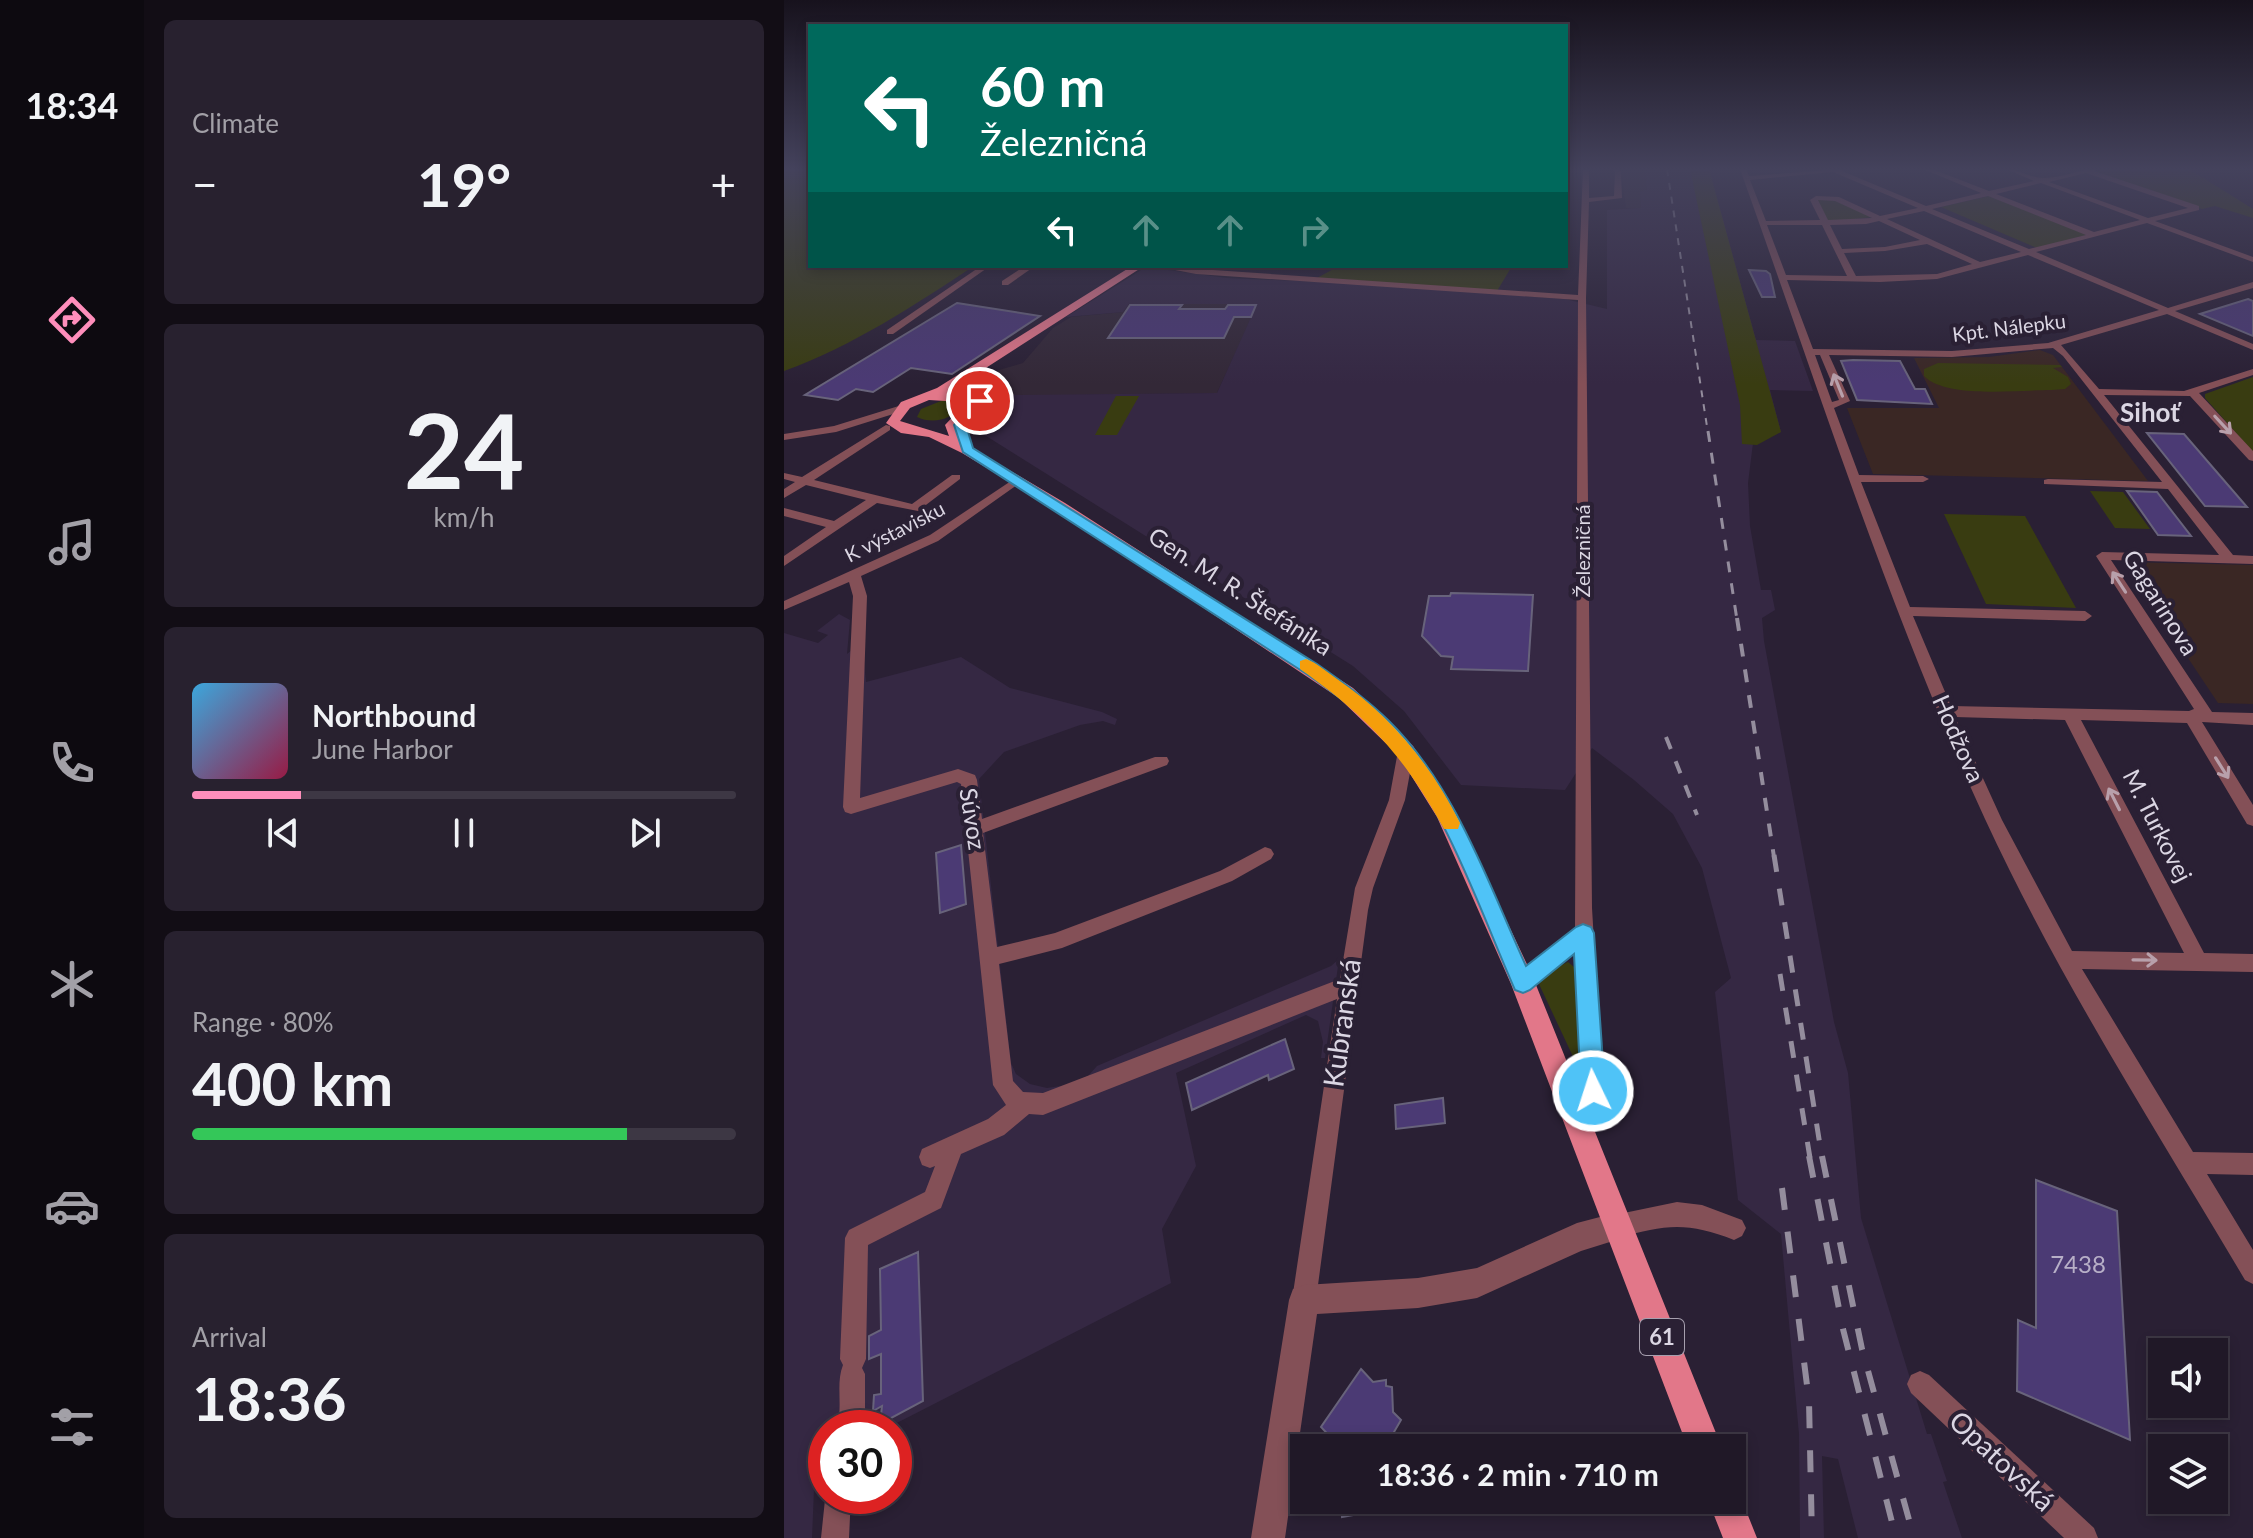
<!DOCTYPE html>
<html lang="en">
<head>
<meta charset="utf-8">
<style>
  :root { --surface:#201827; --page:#28212f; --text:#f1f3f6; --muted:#a2a0a7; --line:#3d3744; --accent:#fe8ebb }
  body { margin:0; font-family:Lato,sans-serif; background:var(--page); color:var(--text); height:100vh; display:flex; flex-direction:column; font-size:30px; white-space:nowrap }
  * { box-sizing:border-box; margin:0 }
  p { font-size:26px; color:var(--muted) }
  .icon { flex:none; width:44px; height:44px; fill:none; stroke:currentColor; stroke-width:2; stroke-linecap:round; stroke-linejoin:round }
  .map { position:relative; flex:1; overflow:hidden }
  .drawer { display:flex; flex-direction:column; gap:20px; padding:20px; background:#120d15; width:640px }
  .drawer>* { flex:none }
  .hud { position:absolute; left:24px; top:24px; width:760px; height:244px; border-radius:0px; box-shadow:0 4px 12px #0003,0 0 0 2px var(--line); background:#00695c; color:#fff; overflow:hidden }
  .controls { position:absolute; left:1364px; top:1338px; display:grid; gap:16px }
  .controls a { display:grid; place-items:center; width:80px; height:80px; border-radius:0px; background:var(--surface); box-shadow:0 4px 12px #0003,0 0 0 2px var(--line); font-size:40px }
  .speed { position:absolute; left:24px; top:1410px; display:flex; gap:16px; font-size:40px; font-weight:700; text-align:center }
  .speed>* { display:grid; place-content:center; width:104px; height:104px; border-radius:50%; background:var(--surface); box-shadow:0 4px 12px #0003,0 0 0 2px var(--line); line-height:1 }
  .speed .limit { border:12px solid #d22; background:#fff; color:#111 }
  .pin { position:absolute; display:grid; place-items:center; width:68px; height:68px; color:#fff; margin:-34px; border:4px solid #fff; border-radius:50%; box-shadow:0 2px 8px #0007 }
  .me { position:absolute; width:88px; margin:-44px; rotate:356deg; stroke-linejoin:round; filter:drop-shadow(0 0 6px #0008) }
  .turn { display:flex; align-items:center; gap:28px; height:168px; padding:0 40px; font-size:36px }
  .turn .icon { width:104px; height:104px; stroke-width:2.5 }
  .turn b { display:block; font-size:56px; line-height:68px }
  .lanes { display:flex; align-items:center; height:76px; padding:0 40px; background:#0003; justify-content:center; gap:40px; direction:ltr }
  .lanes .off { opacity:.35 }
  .big { font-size:60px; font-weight:700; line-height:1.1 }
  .drawer .card { flex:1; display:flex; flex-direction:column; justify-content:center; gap:12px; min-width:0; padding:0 28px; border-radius:12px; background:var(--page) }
  .drawer .dial { align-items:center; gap:0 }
  .dial b { font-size:104px; line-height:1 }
  .song { display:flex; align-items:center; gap:24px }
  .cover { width:96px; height:96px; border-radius:12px; background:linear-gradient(135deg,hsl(200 70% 55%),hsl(340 70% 35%)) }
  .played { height:8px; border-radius:4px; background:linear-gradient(90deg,var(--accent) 20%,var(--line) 20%) }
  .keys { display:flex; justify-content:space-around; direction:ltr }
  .heat { display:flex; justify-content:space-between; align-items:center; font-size:44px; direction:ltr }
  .charge { height:12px; border-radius:6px; background:linear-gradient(90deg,#34c759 80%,var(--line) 0) }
  .trip { position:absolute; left:506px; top:1434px; width:456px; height:80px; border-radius:0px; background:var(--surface); box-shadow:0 4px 12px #0003,0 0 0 2px var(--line); font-weight:700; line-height:80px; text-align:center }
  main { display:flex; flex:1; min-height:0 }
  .menu { display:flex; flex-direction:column; width:144px; justify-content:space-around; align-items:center; background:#0d0a10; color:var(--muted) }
  .menu .icon { width:56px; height:56px }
  .menu .active { color:var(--accent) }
  .menu b { font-size:36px; color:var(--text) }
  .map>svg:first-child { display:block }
  .commercial { fill:#332837 }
  .built { fill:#352843 }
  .education { fill:#3a2724 }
  .green { fill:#393c11 }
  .building { fill:#4b3a74; stroke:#68637b; stroke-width:2 }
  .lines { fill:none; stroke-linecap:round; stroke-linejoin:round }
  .minor { fill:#845057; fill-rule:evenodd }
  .tertiary { fill:#845057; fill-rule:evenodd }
  .primary { fill:#e27789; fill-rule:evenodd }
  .rail-far4 { stroke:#948d9d; stroke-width:2; stroke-dasharray:7 7; stroke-linecap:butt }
  .rail-far3 { stroke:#948d9d; stroke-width:3; stroke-dasharray:11 11; stroke-linecap:butt }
  .rail-far2 { stroke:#948d9d; stroke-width:4; stroke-dasharray:13 13; stroke-linecap:butt }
  .rail-far1 { stroke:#948d9d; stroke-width:5; stroke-dasharray:17 17; stroke-linecap:butt }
  .rail { stroke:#948d9d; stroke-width:6; stroke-dasharray:22 22; stroke-linecap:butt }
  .oneway { stroke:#b8a0ab }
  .route { fill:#4fc3f7; stroke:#337fa1; stroke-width:2 }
  .slow { fill:#f59e0b }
  .labels { text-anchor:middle; stroke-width:8; stroke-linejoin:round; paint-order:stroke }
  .far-street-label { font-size:20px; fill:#dbd6e3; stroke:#2a2034 }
  .shield { fill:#2a2034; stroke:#a69fae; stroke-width:2 }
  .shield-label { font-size:22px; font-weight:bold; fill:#dbd6e3 }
  .street-label { font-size:24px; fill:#dbd6e3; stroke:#2a2034 }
  .near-number-label { font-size:24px; fill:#b7afc7 }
  .far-district-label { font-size:26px; font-weight:bold; fill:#dbd6e3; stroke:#2a2034 }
  .near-street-label { font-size:28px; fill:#dbd6e3; stroke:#2a2034 }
</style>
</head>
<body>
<main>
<nav class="menu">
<b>18:34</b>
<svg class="icon active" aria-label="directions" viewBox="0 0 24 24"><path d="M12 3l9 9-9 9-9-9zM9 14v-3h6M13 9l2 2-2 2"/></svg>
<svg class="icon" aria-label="music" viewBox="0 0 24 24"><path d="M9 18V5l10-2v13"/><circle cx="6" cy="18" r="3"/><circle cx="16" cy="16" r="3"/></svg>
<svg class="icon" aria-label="phone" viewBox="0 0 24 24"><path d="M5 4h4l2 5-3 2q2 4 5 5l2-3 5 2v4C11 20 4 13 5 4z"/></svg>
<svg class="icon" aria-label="climate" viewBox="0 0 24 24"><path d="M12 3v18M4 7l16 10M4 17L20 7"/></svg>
<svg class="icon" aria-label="car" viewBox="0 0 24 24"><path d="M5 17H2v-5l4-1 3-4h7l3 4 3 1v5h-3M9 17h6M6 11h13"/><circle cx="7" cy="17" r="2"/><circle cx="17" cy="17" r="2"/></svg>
<svg class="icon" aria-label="filters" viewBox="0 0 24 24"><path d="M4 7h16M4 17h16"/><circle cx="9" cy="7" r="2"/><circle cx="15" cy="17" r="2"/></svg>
</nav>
<section class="drawer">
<div class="card"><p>Climate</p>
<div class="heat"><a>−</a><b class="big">19°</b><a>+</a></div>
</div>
<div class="card dial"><b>24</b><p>km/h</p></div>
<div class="card">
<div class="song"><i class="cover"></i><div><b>Northbound</b><p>June Harbor</p></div></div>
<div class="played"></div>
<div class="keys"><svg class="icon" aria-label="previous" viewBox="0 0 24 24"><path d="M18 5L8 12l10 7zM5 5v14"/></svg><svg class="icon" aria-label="pause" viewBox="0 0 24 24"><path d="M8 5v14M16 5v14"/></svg><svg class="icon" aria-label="next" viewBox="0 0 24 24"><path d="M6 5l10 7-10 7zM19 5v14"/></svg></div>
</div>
<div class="card"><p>Range · 80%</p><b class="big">400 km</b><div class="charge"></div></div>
<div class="card"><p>Arrival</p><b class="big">18:36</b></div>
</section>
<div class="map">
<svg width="1469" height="1538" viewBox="0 0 1469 1538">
  <rect width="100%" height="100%" fill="#2a2034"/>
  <!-- commercial -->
  <g class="commercial">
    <path d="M837,169H860L863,191L857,209L842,208Z"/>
    <path d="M345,304H474L433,393L207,396L199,388L204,377L215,370L239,363L269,328L287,317L339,312Z"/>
  </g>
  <!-- built -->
  <g class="built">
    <path d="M860,169H925L972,340L1011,341L1029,391L986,390L997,432L969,443L964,483L966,526L977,590H987L991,610L978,618L980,641L1050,1022L1064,1073L1077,1218L1143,1434H1147L1163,1481L1159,1482L1178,1538H1074L1054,1459L1038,1456L1040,1538H1016L1015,1434L997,1234L954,1200L931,992L947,978L918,868L889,814L850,780L808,748L781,790L677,785L620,711L569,666L191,429L225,395L433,393L473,304H345L339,312L282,317L362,267L443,278L581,284L781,299L823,309V210L857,208L856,191L863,190Z"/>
    <path d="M55,614L66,620L63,654L73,646L79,654L82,682L177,657L226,688L318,712L333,719L331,725L319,721L296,725L220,752L195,779L227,1063L232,1074L246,1084L263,1088L283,1085L304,1076L313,1066L547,966L555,959L541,1058H537L539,1042L534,1021L522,1015L392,1073L412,1166L378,1229L387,1283L103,1428H42V1460L31,1465L28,1538H0V633L34,643L44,635L33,631Z"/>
  </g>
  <!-- education -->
  <g class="education">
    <path d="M1256,350L1269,355L1364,481L1089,474L1063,408H1155L1130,358L1205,357Z"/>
    <path d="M1340,562L1469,565V704L1434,703Z"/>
  </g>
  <!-- green -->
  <g class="green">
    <path d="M0,169H26V266H190C129,306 69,346 0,371Z"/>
    <path d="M906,169H925L997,432L973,445L958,444L956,405Z"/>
    <path d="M1323,169H1405L1469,209V218L1431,206L1418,209L1311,172Z"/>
    <path d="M1205,196L1303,235L1253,248L1157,207Z"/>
    <path d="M1047,198L1089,217L1043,222L1032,200Z"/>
    <path d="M555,266H728L713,291L533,278Z"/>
    <path d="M1154,363L1276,365L1278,367L1269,368L1284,377L1287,384L1281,389L1268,390C1236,390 1162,399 1140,376V369Z"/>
    <path d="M1469,377V452L1421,398V394Z"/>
    <path d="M332,396H355L333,435H311Z"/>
    <path d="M162,399L175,405C169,421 147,424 133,417L137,409Z"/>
    <path d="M1306,491L1339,492L1366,529L1331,528Z"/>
    <path d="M1160,514L1241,516L1292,608L1202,604Z"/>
    <path d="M784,962L790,967L796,1062L792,1063L755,984L769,969Z"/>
  </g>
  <!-- building -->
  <g class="building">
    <path d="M965,270L982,271L986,274L991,297H978Z"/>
    <path d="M1464,299L1469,301V336L1416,314Z"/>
    <path d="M173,303L256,316L168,374L127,368L89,392L72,389L54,400L21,395Z"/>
    <path d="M346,305H398L395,309H441L444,305H472L467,317H450L440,338H324Z"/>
    <path d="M1069,360L1116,361L1131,389H1141L1148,404L1073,400L1057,361Z"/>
    <path d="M1363,433L1400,434L1463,507L1421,506Z"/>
    <path d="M1343,491L1373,492L1407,536L1374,535Z"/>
    <path d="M667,593L749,595L744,671L667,669L669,657L657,656L638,636L645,596H666Z"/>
    <path d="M177,845L182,904L156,913L152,853Z"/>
    <path d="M501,1039L510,1069L485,1080L484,1075L408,1110L402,1083Z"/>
    <path d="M659,1098L661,1123L612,1129L611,1105Z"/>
    <path d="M1252,1180L1333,1211L1346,1440L1233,1391L1234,1320L1252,1328Z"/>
    <path d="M134,1252L139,1401L96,1424L98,1406L89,1411L90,1395L97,1394V1354L85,1359V1336L97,1330L96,1269Z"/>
    <path d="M577,1369L589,1382L602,1380V1386L608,1387L609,1412L617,1420L610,1432V1448H551V1442L537,1427Z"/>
    <path d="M557,1500H620V1506L558,1517Z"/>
  </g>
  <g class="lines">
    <!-- minor -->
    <g class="minor">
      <path d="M799,169H805V198L830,196L831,172L828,169H835L837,172L838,198L805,202L802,298L808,908L819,1091L809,1144L801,1147L793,1144L790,1136L799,1091L792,951L746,989L739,992L732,989L729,983L732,977L791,928L794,300L412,274L370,266L794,295Z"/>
      <path d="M956,169H962L965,176L1059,169L1058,171L1142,206L1197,193L1139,169H1148L1205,191L1250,181L1222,169C1235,169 1248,179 1261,178C1279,178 1295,169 1313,169L1310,171L1415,206V210L1371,221L1469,257V262L1363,223L1252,252L1384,308L1469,282V288L1391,311L1469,344V350L1383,314L1277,345L1315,389L1400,391L1469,369V375L1415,393L1469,451V461L1465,460L1406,396L1320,395L1449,555L1469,556V564L1327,560L1428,712L1469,713V725L1418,722L1469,805V826L1463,824L1403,723L1297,720L1420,953L1469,954V972L1298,969L1409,1152L1469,1153V1175L1423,1174L1469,1250V1284L1461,1280C1371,1128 1275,979 1201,819C1104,609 1034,387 956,169ZM1049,172L1134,208L1096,216L1055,197L1032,196L1026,200L1036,220L982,221L966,180ZM1302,173L1404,208L1364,218L1265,182ZM1257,183L1356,220L1310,232L1212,194ZM1204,196L1302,235L1245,249L1148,209ZM1034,200L1051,201L1088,218L1044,220ZM1140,211L1237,252L1196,262L1103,219ZM1095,221L1136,240L1101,247L1058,249L1046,225L1082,224ZM983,225H1038L1063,276L1002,275ZM1143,244L1188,264L1153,274L1072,276L1060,253L1101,251ZM1244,255L1375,310L1264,343L1168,351L1029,349L1003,280L1096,282L1153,279ZM1269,348L1279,356L1378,482L1264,479L1260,480V484L1384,489L1435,555L1318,552L1312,556L1410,709L1405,711L1167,706L1129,616L1301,621L1308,616L1301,611L1126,607L1077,482H1139L1145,479L1139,476L1075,475L1050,408L1066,401L1045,355L1168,357ZM1031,355H1036L1055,400L1048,402ZM1171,717L1281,720L1400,953L1288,951L1218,820Z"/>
      <path d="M197,266H206L109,334H103V330Z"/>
      <path d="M241,266H251L224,285H218V281Z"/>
      <path d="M118,405L122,406V410L52,432L0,440V434L50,426Z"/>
      <path d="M102,425L106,426V430L30,480L128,504L168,475H176V479L134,511L93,503L0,566V556L42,527L0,516V508L50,521L82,500L22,485L0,498V489L11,482L0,479V473L18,477Z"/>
      <path d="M233,477L237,478V482L154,541L77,576L83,596L76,798L174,769L191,775L193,780L198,819L371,757H383L385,761L383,765L199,833L213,947L271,933L436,871L481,847L487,849L490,854L487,859L448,881L278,948L215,964L229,1081L239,1092L259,1093L556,979L571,888L605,800L614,751L622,745L630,751L621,800L589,888L584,910L532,1300L529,1309L520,1312L511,1309L508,1300L553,999L259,1115L245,1114L220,1135L177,1154L157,1208L84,1245L82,1359L78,1368L81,1374V1420L78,1428H52C60,1408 51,1385 59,1365L56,1359L61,1238L65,1230L141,1192L151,1166L146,1168L138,1165L135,1157L138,1149L204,1119L222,1105L209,1085L177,784L173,782L67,814L61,812L59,807L69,596L65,582L0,610V601L146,535Z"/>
      <path d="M893,1202L918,1205L958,1220L962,1228L958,1236L950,1240C905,1222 881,1224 835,1238L827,1234L823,1226L827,1218L835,1214Z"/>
      <path d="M1136,1371L1145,1375L1310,1528L1314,1538H1280L1127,1393L1123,1384L1127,1375Z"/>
      <path d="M42,1490V1496H67L65,1538H37Z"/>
    </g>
    <!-- tertiary -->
    <path class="tertiary" d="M835,1212L845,1216L849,1226L845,1236L797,1251L693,1298L634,1308L533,1314L501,1538H467L505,1300L509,1289L520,1285L634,1278L693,1268L793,1223Z"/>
    <!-- primary -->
    <g class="primary">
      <path d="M348,266H360L163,393H181L190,401V409L175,426L178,434L186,440L181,444L281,503L569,688L629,746L669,807L748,975L938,1448H904L727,984L653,817L615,756L555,698L271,509L178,453L145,437L117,433L102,423L117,402L153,388ZM145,400L177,402V408L161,425L165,436L116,421L126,408Z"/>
      <path d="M948,1486L953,1488L973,1538H939L924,1500H948Z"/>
    </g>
    <!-- rail-far4 -->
    <path class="rail-far4" d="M883,169L924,433"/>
    <!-- rail-far3 -->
    <path class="rail-far3" d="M924,431L953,620"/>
    <!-- rail-far2 -->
    <g class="rail-far2">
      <path d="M953,618L990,857"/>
      <path d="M882,737L913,815"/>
    </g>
    <!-- rail-far1 -->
    <g class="rail-far1">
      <path d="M990,855L1038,1158"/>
      <path d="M996,974L1026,1158"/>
    </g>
    <!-- rail -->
    <g class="rail">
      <path d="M1025,1156L1059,1329L1112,1538"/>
      <path d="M1038,1156L1078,1349L1130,1538"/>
      <path d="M998,1188L1025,1401L1028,1538"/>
    </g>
  </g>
  <!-- one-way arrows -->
  <defs><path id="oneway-shaft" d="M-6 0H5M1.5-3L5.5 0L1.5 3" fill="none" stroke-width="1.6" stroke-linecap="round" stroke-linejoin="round" transform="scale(2)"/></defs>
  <g class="oneway">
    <use href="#oneway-shaft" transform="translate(1054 385) rotate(-112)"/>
    <use href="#oneway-shaft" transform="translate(1439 425) rotate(47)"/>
    <use href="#oneway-shaft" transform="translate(1335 582) rotate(-123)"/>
    <use href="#oneway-shaft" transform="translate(1438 768) rotate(58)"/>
    <use href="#oneway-shaft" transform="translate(1330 799) rotate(-117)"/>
    <use href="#oneway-shaft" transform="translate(1361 960) rotate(1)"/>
  </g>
  <!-- sky -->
  <linearGradient id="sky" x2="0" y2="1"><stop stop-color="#17121d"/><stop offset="0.44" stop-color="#44425c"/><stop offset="1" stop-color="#44425c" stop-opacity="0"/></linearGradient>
  <rect width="1469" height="384" fill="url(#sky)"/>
  <!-- route -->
  <path class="route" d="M192,399L202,401L182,425L189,448L533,664C558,682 583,699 605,721C672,787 704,883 742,966L792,927L799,924L807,927L810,933L821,1091L817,1100L809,1103L800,1100L797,1091L790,954L746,990L739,993L731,990C693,904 660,799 593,730C571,708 546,690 521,673L179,452L170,425Z"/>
  <!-- slow -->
  <path class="slow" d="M522,659C533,663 543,672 553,679C606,715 648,766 676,823L674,829H660C620,756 584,717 516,669V661Z"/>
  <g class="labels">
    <!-- far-street labels -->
    <g class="far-street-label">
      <text transform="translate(1225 328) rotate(-7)" y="7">Kpt. Nálepku</text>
      <text transform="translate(111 532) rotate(-27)" y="7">K výstavisku</text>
      <text transform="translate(799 551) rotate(-90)" y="7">Železničná</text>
    </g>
    <!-- shield labels -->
    <rect class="shield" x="856" y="1319" width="44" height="36" rx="6"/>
    <g class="shield-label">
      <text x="878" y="1345">61</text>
    </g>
    <!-- street labels -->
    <g class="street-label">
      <text transform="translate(456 592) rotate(33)" y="8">Gen. M. R. Štefánika</text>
      <text transform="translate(1376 603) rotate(58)" y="8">Gagarinova</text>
      <text transform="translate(1174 739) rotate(66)" y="8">Hodžova</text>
      <text transform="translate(188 819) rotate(81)" y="8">Súvoz</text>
      <text transform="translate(1373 826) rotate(63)" y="8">M. Turkovej</text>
    </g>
    <!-- near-number labels -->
    <g class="near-number-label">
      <text x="1294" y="1273">7438</text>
    </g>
    <!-- far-district labels -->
    <g class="far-district-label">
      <text x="1366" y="422">Sihoť</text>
    </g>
    <!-- near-street labels -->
    <g class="near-street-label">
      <text transform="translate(558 1023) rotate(-82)" y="10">Kubranská</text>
      <text transform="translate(1218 1461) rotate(43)" y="10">Opatovská</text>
    </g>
  </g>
</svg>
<div class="controls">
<a><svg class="icon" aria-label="sound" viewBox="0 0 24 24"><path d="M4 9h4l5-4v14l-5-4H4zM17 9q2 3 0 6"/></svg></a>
<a><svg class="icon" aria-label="layers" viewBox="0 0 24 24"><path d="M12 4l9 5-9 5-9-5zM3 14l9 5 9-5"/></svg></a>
</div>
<div class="speed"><div class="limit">30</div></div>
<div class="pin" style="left:196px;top:401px;background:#d93025"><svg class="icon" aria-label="arrive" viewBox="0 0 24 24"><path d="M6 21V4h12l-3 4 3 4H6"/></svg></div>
<svg class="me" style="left:809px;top:1091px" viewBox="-20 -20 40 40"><circle r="17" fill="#4fc3f7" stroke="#fff" stroke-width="3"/><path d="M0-11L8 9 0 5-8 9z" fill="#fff"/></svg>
<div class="trip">18:36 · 2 min · 710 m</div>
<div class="hud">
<div class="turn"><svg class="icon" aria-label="left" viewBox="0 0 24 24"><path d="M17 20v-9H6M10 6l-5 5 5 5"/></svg><div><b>60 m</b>Železničná</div></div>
<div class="lanes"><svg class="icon" aria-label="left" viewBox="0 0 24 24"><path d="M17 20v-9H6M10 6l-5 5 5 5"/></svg><svg class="icon off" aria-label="ahead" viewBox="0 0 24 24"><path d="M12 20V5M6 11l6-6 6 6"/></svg><svg class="icon off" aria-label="ahead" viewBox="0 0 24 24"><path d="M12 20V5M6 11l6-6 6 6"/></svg><svg class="icon off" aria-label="right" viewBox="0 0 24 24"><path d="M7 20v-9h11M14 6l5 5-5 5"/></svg></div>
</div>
</div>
</main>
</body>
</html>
